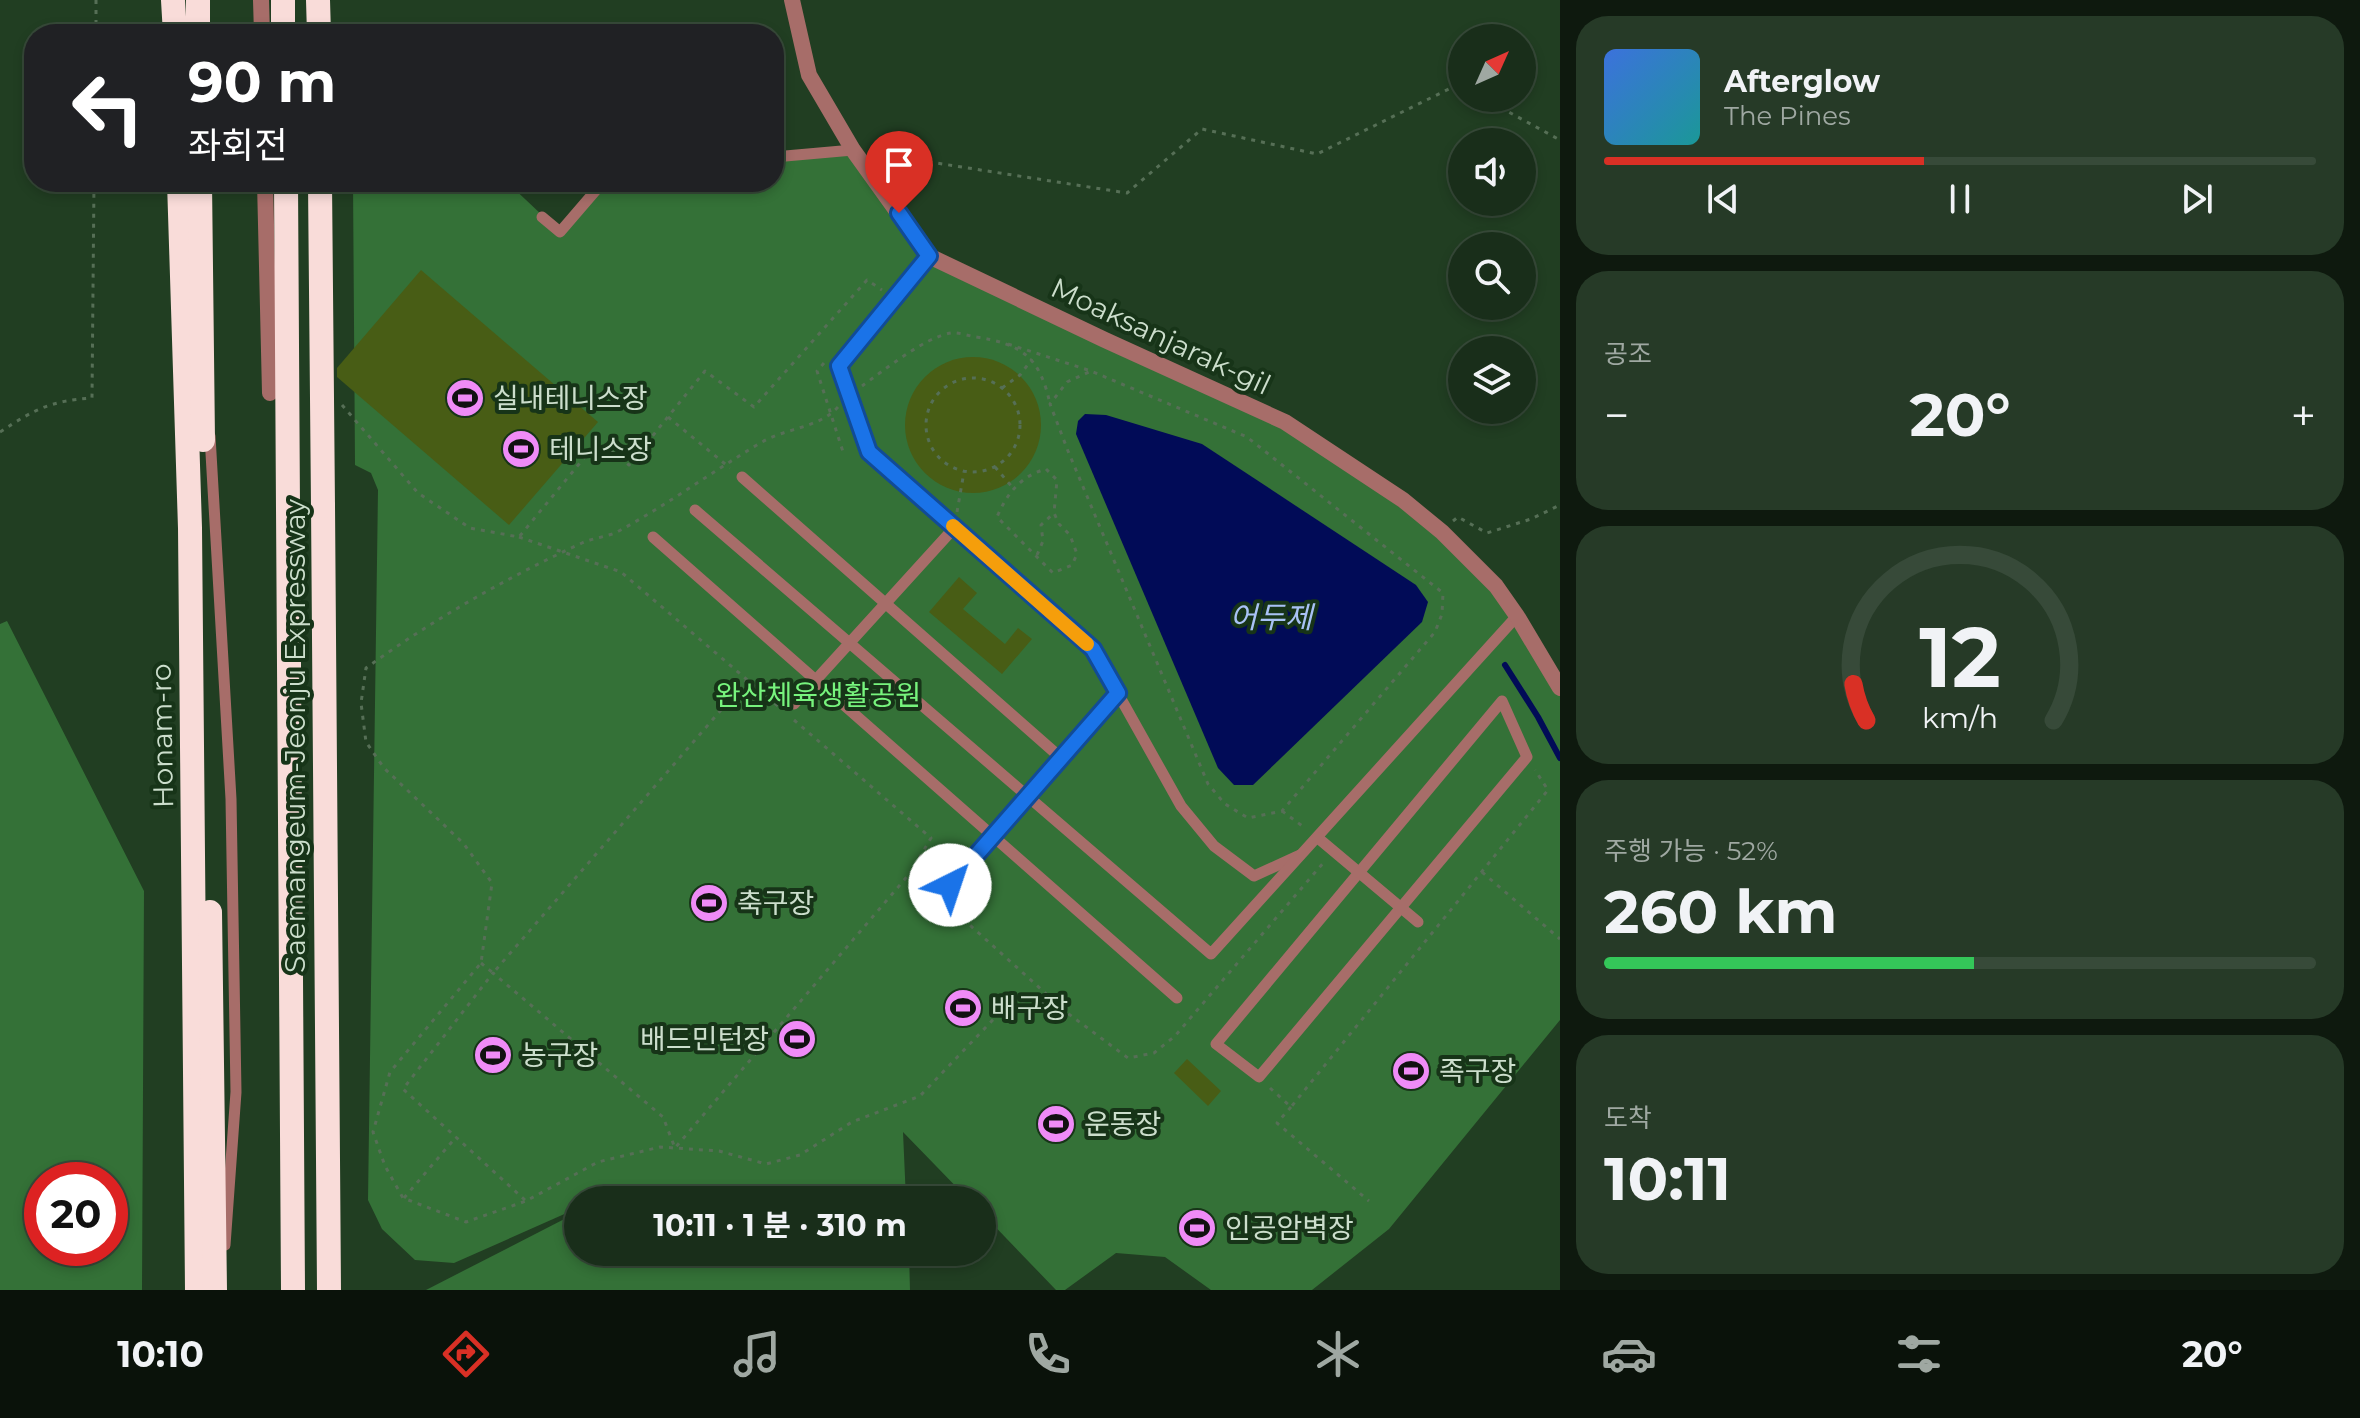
<!DOCTYPE html>
<html lang="ko">
<head>
<meta charset="utf-8">
<style>
  :root { --surface:#192e1a; --page:#263a27; --text:#f1f3f6; --muted:#9fa8a2; --line:#374a39; --accent:#d93025 }
  body { margin:0; font-family:Montserrat,"Noto Sans KR",sans-serif; background:var(--page); color:var(--text); height:100vh; display:flex; flex-direction:column; font-size:30px; white-space:nowrap }
  * { box-sizing:border-box; margin:0 }
  p { font-size:26px; color:var(--muted) }
  .icon { flex:none; width:44px; height:44px; fill:none; stroke:currentColor; stroke-width:2; stroke-linecap:round; stroke-linejoin:round }
  .map { position:relative; flex:1; overflow:hidden }
  .sheet { display:flex; flex-direction:column; gap:16px; padding:16px; background:#0e190e; width:800px }
  .sheet>* { flex:none }
  .guide { position:absolute; left:24px; top:24px; width:760px; height:168px; border-radius:32px; box-shadow:0 4px 12px #0003,0 0 0 2px var(--line); background:#202124; color:#fff; overflow:hidden }
  .needle { width:52px; rotate:45deg }
  .controls { position:absolute; left:1448px; top:24px; display:grid; gap:16px }
  .controls a { display:grid; place-items:center; width:88px; height:88px; border-radius:50%; background:var(--surface); box-shadow:0 4px 12px #0003,0 0 0 2px var(--line); font-size:40px }
  .speed { position:absolute; left:24px; top:1162px; display:flex; gap:16px; font-size:40px; font-weight:700; text-align:center }
  .speed>* { display:grid; place-content:center; width:104px; height:104px; border-radius:50%; background:var(--surface); box-shadow:0 4px 12px #0003,0 0 0 2px var(--line); line-height:1 }
  .speed .limit { border:12px solid #d22; background:#fff; color:#111 }
  .pin { position:absolute; display:grid; place-items:center; width:68px; height:68px; color:#fff; margin:-82px -34px; border-radius:50% 50% 50% 0; rotate:-45deg; box-shadow:0 0 8px #0007 }
  .pin .icon { rotate:45deg }
  .me { position:absolute; width:88px; margin:-44px; rotate:41deg; stroke-linejoin:round; filter:drop-shadow(0 0 6px #0008) }
  .turn { display:flex; align-items:center; gap:28px; height:168px; padding:0 32px; font-size:36px }
  .turn .icon { width:104px; height:104px; stroke-width:2.5 }
  .turn b { display:block; font-size:56px; line-height:68px }
  .big { font-size:60px; font-weight:700; line-height:1.1 }
  .sheet .widget { flex:1; display:flex; flex-direction:column; justify-content:center; gap:12px; min-width:0; padding:0 28px; border-radius:32px; background:var(--page) }
  .sheet .dial { align-items:center; gap:0 }
  .dial svg { height:208px; overflow:visible; fill:none; stroke:var(--line); stroke-width:7; stroke-linecap:round; text-anchor:middle }
  .dial text { fill:var(--text); stroke:none }
  .song { display:flex; align-items:center; gap:24px }
  .cover { width:96px; height:96px; border-radius:12px; background:linear-gradient(135deg,hsl(220 70% 55%),hsl(180 70% 35%)) }
  .played { height:8px; border-radius:4px; background:linear-gradient(90deg,var(--accent) 45%,var(--line) 45%) }
  .keys { display:flex; justify-content:space-around; direction:ltr }
  .heat { display:flex; justify-content:space-between; align-items:center; font-size:44px; direction:ltr }
  .charge { height:12px; border-radius:6px; background:linear-gradient(90deg,#34c759 52%,var(--line) 0) }
  .trip { position:absolute; left:564px; top:1186px; width:432px; height:80px; border-radius:40px; background:var(--surface); box-shadow:0 4px 12px #0003,0 0 0 2px var(--line); font-weight:700; line-height:80px; text-align:center }
  .tab-bar { display:flex; height:128px; justify-content:space-around; align-items:center; background:#0a120a; color:var(--muted) }
  .tab-bar .icon { width:56px; height:56px }
  .tab-bar .current { color:var(--accent) }
  .tab-bar b { font-size:36px; color:var(--text) }
  main { display:flex; flex:1; min-height:0 }
  .map>svg:first-child { display:block }
  .green { fill:#347137; fill-rule:evenodd }
  .water { fill:#010b57 }
  .lines { fill:none; stroke-linecap:round; stroke-linejoin:round }
  .stream { stroke:#010b57; stroke-width:6 }
  .building { fill:#485d15 }
  .path { stroke:#566f56; stroke-width:3; stroke-dasharray:4 6; stroke-linecap:butt }
  .lane { stroke:#a76d69; stroke-width:11 }
  .street { stroke:#a76d69; stroke-width:16 }
  .highway { stroke:#f9dcd9; stroke-width:24 }
  .highway-bridge { stroke:#f9dcd9; stroke-width:24 }
  .route-casing { stroke:#114b97; stroke-width:20 }
  .route { stroke:#1a73e8; stroke-width:14 }
  .slow { stroke:#f59e0b; stroke-width:14 }
  .labels { text-anchor:middle; stroke-width:8; stroke-linejoin:round; paint-order:stroke }
  .street-label { font-size:28px; fill:#ccdecc; stroke:#173418 }
  .poi-label { font-size:28px; fill:#ccdecc; stroke:#173418; text-anchor:start }
  .park-label { font-size:28px; fill:#77f47d; stroke:#173418 }
  .water-label { font-size:30px; font-style:italic; fill:#a9c2f5; stroke:#173418 }
</style>
</head>
<body>
<main>
<div class="map">
<svg width="1560" height="1290" viewBox="0 0 1560 1290">
  <rect width="100%" height="100%" fill="#213e22"/>
  <!-- green -->
  <g class="green">
    <path d="M853,150L930,256L1285,422L1471,560L1560,688V1020L1389,1229L1312,1290H1211L1165,1257L1116,1253L1065,1290H1056L982,1213V1200H969L903,1132L906,1200H602L627,1186L595,1200H578V1208L454,1263L415,1260L382,1229L368,1200L378,490L371,473L355,465L353,182H507L560,232L603,182H774V157Z"/>
    <path d="M7,621L144,891L142,1290H0V624ZM42,1180H110V1248H42Z"/>
    <path d="M578,1212V1252H909L910,1290H426Z"/>
  </g>
  <!-- water -->
  <path class="water" d="M1085,414L1106,415L1202,444L1416,585L1428,602L1422,622L1253,785H1234L1218,768L1076,434L1078,421Z"/>
  <g class="lines">
    <!-- stream -->
    <path class="stream" d="M1505,665L1538,717L1560,758"/>
  </g>
  <!-- building -->
  <g class="building">
    <path d="M421,270L598,422L509,525L337,377V368Z"/>
    <circle cx="973" cy="425" r="68"/>
    <path d="M959,577L977,593L963,609L1005,644L1018,628L1032,639L1002,674L929,612Z"/>
    <path d="M1187,1059L1221,1091L1208,1106L1174,1073Z"/>
  </g>
  <g class="lines">
    <!-- path -->
    <g class="path">
      <path d="M96,34V0"/>
      <path d="M1483,98L1560,140"/>
      <path d="M879,154L1127,193L1202,129L1317,154L1459,84L1462,86"/>
      <path d="M1008,344L1091,371L1247,437L1443,593L1442,614L1435,632L1282,811L1248,818L1225,804L1208,784L1068,451L1050,404L1067,382L1091,371"/>
      <path d="M824,363L817,371L844,455"/>
      <circle cx="973" cy="425" r="47"/>
      <path d="M862,386C883,371 925,337 951,333C958,332 969,336 976,337C1022,344 1040,357 1050,404"/>
      <path d="M1002,388L1020,375L1032,359"/>
      <path d="M342,405L418,493L470,528L519,537L598,441L629,465L705,371L754,407L867,280L882,290"/>
      <path d="M838,407C819,428 786,428 762,442C713,471 667,505 617,532C606,537 593,538 582,543C506,578 434,619 366,668L361,703L366,742L384,768L464,844L492,883L481,963L390,1072L373,1132L385,1166L403,1198L466,1222L526,1201L598,1162L660,1147L719,1151L766,1164L800,1155L852,1122L920,1096L1010,1002L1037,1000L1066,1012L1128,1058L1154,1053L1175,1036L1324,862"/>
      <path d="M668,417L730,468"/>
      <path d="M0,432C35,409 50,401 92,398L94,182"/>
      <path d="M995,467L1013,488"/>
      <path d="M1046,469L1057,480L1054,513L1059,524L1070,535L1077,554L1072,565L1053,573L997,517C1007,493 1021,476 1046,469Z"/>
      <path d="M957,512L964,472"/>
      <path d="M1453,521L1458,517L1487,533L1531,519L1560,505"/>
      <path d="M519,537L621,572L779,707"/>
      <path d="M1037,555L1043,541L1041,525L1053,514"/>
      <path d="M794,720L931,838L911,872L1063,1009"/>
      <path d="M1282,811L1305,828"/>
      <path d="M1482,872L1560,939"/>
      <path d="M481,963L493,973L747,680"/>
      <path d="M1270,1088L1291,1107L1548,790L1535,770"/>
      <path d="M1291,1107L1277,1123L1369,1201"/>
      <path d="M404,1198L456,1137"/>
      <path d="M525,1200L403,1089L493,973L663,1117L675,1148L911,872"/>
    </g>
    <!-- lane -->
    <g class="lane">
      <path d="M774,157L853,150"/>
      <path d="M542,217L560,232L603,182"/>
      <path d="M929,256L839,366L869,452L1093,649L1181,806L1214,846L1254,876L1300,855"/>
      <path d="M210,436L231,799L236,1092L225,1245"/>
      <path d="M742,477L1061,758"/>
      <path d="M695,510L1211,954L1517,616"/>
      <path d="M653,537L1177,998"/>
      <path d="M1502,701L1527,757L1259,1077L1216,1044Z"/>
      <path d="M794,704L955,527"/>
      <path d="M1318,838L1418,922"/>
      <path d="M950,885L1118,693"/>
    </g>
    <!-- street -->
    <g class="street">
      <path d="M261,0L262,34"/>
      <path d="M792,0L809,75L853,150L929,256L1105,340L1285,422L1403,500L1442,532L1496,586L1517,616L1560,688"/>
      <path d="M265,182L270,393"/>
    </g>
    <!-- highway -->
    <g class="highway">
      <path d="M173,0L175,34"/>
      <path d="M198,0V34"/>
      <path d="M283,0V34"/>
      <path d="M318,0L319,34"/>
      <path d="M179,182L190,528L197,1290"/>
      <path d="M200,182L203,440"/>
      <path d="M323,506L329,1290"/>
      <path d="M288,508L293,1290"/>
      <path d="M210,912L215,1290"/>
    </g>
    <!-- highway-bridge -->
    <g class="highway-bridge">
      <path d="M286,182L288,508"/>
      <path d="M320,182L323,506"/>
    </g>
  </g>
  <g class="lines">
    <!-- route casing -->
    <g class="route-casing">
      <path id="route" d="M899,213L929,256L839,366L869,452L1093,649L1118,693L950,885"/>
    </g>
    <!-- route -->
    <use href="#route" class="route"/>
    <!-- slow -->
    <path class="slow" d="M953,526L1087,644"/>
  </g>
  <!-- icons -->
  <defs>
    <g id="stadium-disc" transform="scale(2)"><circle r="9.5" fill="#ef8bf7" stroke="#173418"/><path d="M0-5a6.5 5 0 1 0 0 10a6.5 5 0 1 0 0-10ZM-3.5-1.8h7v3.6h-7Z" fill="#111"/></g>
  </defs>
  <g fill-rule="evenodd">
    <use href="#stadium-disc" x="465" y="398"/>
    <use href="#stadium-disc" x="521" y="449"/>
    <use href="#stadium-disc" x="709" y="903"/>
    <use href="#stadium-disc" x="963" y="1008"/>
    <use href="#stadium-disc" x="797" y="1039"/>
    <use href="#stadium-disc" x="493" y="1055"/>
    <use href="#stadium-disc" x="1411" y="1071"/>
    <use href="#stadium-disc" x="1056" y="1124"/>
    <use href="#stadium-disc" x="1197" y="1228"/>
  </g>
  <g class="labels">
    <!-- street labels -->
    <g class="street-label">
      <text transform="translate(1161 336) rotate(25)" y="10">Moaksanjarak-gil</text>
      <text transform="translate(162 736) rotate(-91)" y="10">Honam-ro</text>
      <text transform="translate(295 736) rotate(-90)" y="10">Saemangeum-Jeonju Expressway</text>
    </g>
    <!-- poi labels -->
    <g class="poi-label">
      <text x="493" y="408">실내테니스장</text>
      <text x="549" y="459">테니스장</text>
      <text x="737" y="913">축구장</text>
      <text x="991" y="1018">배구장</text>
      <text x="769" y="1049" text-anchor="end">배드민턴장</text>
      <text x="521" y="1065">농구장</text>
      <text x="1439" y="1081">족구장</text>
      <text x="1084" y="1134">운동장</text>
      <text x="1225" y="1238">인공암벽장</text>
    </g>
    <!-- park labels -->
    <g class="park-label">
      <text x="818" y="705">완산체육생활공원</text>
    </g>
    <!-- water labels -->
    <g class="water-label">
      <text x="1271" y="628">어두제</text>
    </g>
  </g>
</svg>
<div class="controls">
<a><svg class="needle" viewBox="-14 -14 28 28"><path d="M0-13l5 13h-10z" fill="#e53935"/><path d="M0 13l5-13h-10z" fill="#9fa8a2"/></svg></a>
<a><svg class="icon" aria-label="sound" viewBox="0 0 24 24"><path d="M4 9h4l5-4v14l-5-4H4zM17 9q2 3 0 6"/></svg></a>
<a><svg class="icon" aria-label="search" viewBox="0 0 24 24"><circle cx="10" cy="10" r="6"/><path d="M15 15l6 6"/></svg></a>
<a><svg class="icon" aria-label="layers" viewBox="0 0 24 24"><path d="M12 4l9 5-9 5-9-5zM3 14l9 5 9-5"/></svg></a>
</div>
<div class="speed"><div class="limit">20</div></div>
<div class="pin" style="left:899px;top:213px;background:#d93025"><svg class="icon" aria-label="arrive" viewBox="0 0 24 24"><path d="M6 21V4h12l-3 4 3 4H6"/></svg></div>
<svg class="me" style="left:950px;top:885px" viewBox="-20 -20 40 40"><circle r="19" fill="#fff"/><path d="M0-13L10 11 0 6-10 11z" fill="#1a73e8"/></svg>
<div class="trip">10:11 · 1 분 · 310 m</div>
<div class="guide">
<div class="turn"><svg class="icon" aria-label="left" viewBox="0 0 24 24"><path d="M17 20v-9H6M10 6l-5 5 5 5"/></svg><div><b>90 m</b>좌회전</div></div>
</div>
</div>
<section class="sheet">
<div class="widget">
<div class="song"><i class="cover"></i><div><b>Afterglow</b><p>The Pines</p></div></div>
<div class="played"></div>
<div class="keys"><svg class="icon" aria-label="previous" viewBox="0 0 24 24"><path d="M18 5L8 12l10 7zM5 5v14"/></svg><svg class="icon" aria-label="pause" viewBox="0 0 24 24"><path d="M8 5v14M16 5v14"/></svg><svg class="icon" aria-label="next" viewBox="0 0 24 24"><path d="M6 5l10 7-10 7zM19 5v14"/></svg></div>
</div>
<div class="widget"><p>공조</p>
<div class="heat"><a>−</a><b class="big">20°</b><a>+</a></div>
</div>
<div class="widget dial"><svg viewBox="0 0 100 80">
<path d="M14 69A42 42 0 1 1 86 69"/>
<path d="M14 69A42 42 0 0 1 9 55" stroke="#d93025"/>
<text x="50" y="56" font-size="32" font-weight="700">12</text>
<text x="50" y="72" font-size="11">km/h</text>
</svg></div>
<div class="widget"><p>주행 가능 · 52%</p><b class="big">260 km</b><div class="charge"></div></div>
<div class="widget"><p>도착</p><b class="big">10:11</b></div>
</section>
</main>
<nav class="tab-bar">
<b>10:10</b>
<svg class="icon current" aria-label="directions" viewBox="0 0 24 24"><path d="M12 3l9 9-9 9-9-9zM9 14v-3h6M13 9l2 2-2 2"/></svg>
<svg class="icon" aria-label="music" viewBox="0 0 24 24"><path d="M9 18V5l10-2v13"/><circle cx="6" cy="18" r="3"/><circle cx="16" cy="16" r="3"/></svg>
<svg class="icon" aria-label="phone" viewBox="0 0 24 24"><path d="M5 4h4l2 5-3 2q2 4 5 5l2-3 5 2v4C11 20 4 13 5 4z"/></svg>
<svg class="icon" aria-label="climate" viewBox="0 0 24 24"><path d="M12 3v18M4 7l16 10M4 17L20 7"/></svg>
<svg class="icon" aria-label="car" viewBox="0 0 24 24"><path d="M5 17H2v-5l4-1 3-4h7l3 4 3 1v5h-3M9 17h6M6 11h13"/><circle cx="7" cy="17" r="2"/><circle cx="17" cy="17" r="2"/></svg>
<svg class="icon" aria-label="filters" viewBox="0 0 24 24"><path d="M4 7h16M4 17h16"/><circle cx="9" cy="7" r="2"/><circle cx="15" cy="17" r="2"/></svg>
<b>20°</b>
</nav>
</body>
</html>
